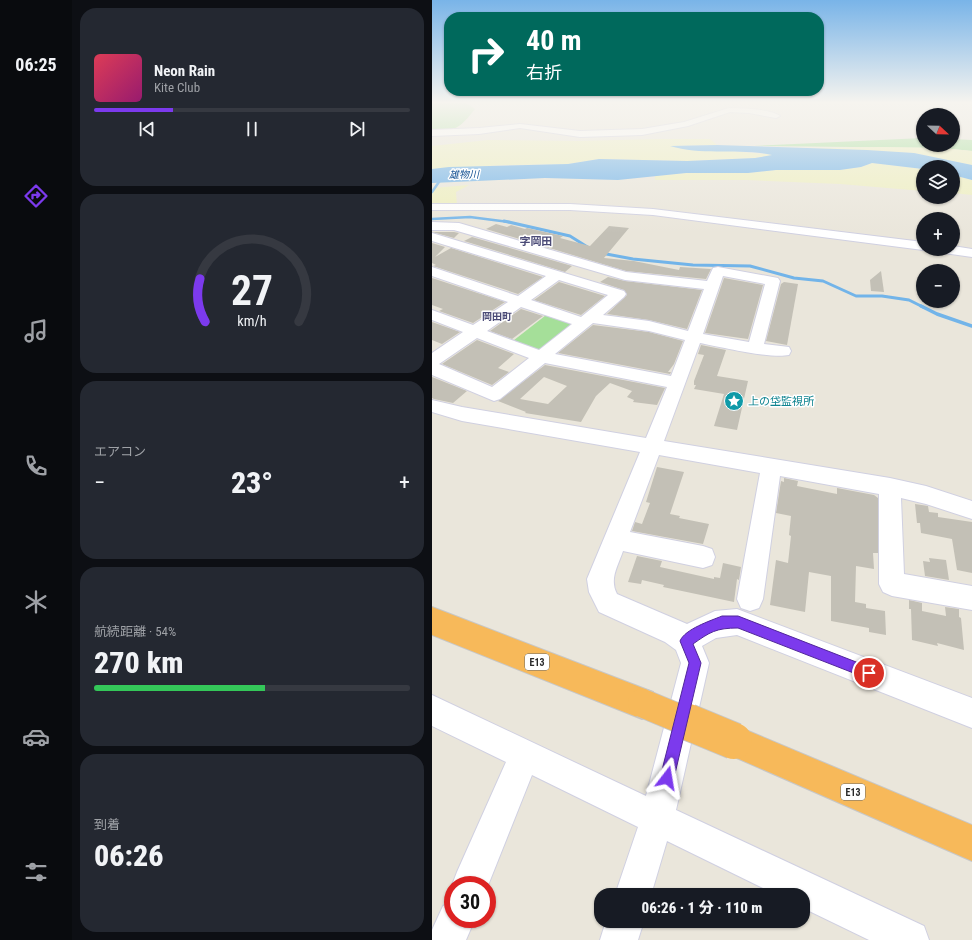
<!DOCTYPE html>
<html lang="ja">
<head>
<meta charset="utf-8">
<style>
  :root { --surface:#171b24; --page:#242831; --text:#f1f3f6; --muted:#9ea1a6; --line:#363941; --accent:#7c3aed }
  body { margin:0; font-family:"Roboto Condensed","Noto Sans JP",sans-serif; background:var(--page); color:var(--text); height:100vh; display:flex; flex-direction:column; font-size:15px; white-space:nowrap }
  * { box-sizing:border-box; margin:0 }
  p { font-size:13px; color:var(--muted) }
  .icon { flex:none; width:22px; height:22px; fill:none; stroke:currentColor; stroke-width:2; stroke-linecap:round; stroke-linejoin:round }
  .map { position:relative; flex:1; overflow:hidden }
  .sheet { display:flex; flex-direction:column; gap:8px; padding:8px; background:#0d0f14; width:360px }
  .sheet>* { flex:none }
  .top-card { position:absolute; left:12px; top:12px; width:380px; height:84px; border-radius:16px; box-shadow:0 1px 3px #0004; background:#00695c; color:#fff; overflow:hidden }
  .needle { width:26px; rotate:112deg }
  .tools { position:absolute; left:484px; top:108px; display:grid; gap:8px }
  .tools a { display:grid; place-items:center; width:44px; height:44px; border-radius:50%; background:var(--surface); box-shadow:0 1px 3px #0004; font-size:20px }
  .speed { position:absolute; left:12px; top:876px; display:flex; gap:8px; font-size:20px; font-weight:700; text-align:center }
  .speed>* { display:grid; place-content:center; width:52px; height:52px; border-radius:50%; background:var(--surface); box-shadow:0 1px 3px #0004; line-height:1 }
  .speed .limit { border:6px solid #d22; background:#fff; color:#111 }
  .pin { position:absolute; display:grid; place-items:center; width:34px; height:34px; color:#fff; margin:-17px; border:2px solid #fff; border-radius:50%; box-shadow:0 1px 4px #0007 }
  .me { position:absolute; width:44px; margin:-22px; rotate:14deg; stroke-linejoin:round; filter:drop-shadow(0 0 3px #0008) }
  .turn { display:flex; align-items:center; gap:14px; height:84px; padding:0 16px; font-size:18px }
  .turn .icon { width:52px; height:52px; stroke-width:2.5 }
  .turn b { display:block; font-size:28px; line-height:34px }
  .big { font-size:30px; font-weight:800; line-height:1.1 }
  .sheet .tile { flex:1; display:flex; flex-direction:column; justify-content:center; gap:6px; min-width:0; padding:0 14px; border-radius:16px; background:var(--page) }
  .sheet .dial { align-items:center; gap:0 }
  .dial svg { height:104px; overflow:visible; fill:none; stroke:var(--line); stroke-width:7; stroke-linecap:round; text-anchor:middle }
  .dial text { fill:var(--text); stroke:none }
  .song { display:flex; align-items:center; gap:12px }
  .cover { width:48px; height:48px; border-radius:6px; background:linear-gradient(135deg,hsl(350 70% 55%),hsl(320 70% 35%)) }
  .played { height:4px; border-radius:2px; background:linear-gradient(90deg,var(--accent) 25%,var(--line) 25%) }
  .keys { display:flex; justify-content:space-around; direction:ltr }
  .heat { display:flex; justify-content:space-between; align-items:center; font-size:22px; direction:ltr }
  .charge { height:6px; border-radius:3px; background:linear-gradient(90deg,#34c759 54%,var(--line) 0) }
  .trip { position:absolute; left:162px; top:888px; width:216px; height:40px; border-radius:16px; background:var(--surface); box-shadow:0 1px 3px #0004; font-weight:800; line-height:40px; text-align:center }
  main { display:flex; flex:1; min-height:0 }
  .tab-bar { display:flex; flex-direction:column; width:72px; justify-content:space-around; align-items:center; background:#090b0e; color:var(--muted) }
  .tab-bar .icon { width:28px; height:28px }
  .tab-bar .current { color:var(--accent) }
  .tab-bar b { font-size:18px; color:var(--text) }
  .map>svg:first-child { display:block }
  .green { fill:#a5df99 }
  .sand { fill:#eeefbf }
  .water { fill:#72b4e9 }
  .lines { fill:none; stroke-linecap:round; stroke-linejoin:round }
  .stream-far2 { stroke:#72b4e9; stroke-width:2.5 }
  .stream-far1 { stroke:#72b4e9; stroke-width:3 }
  .stream { stroke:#72b4e9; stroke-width:3.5 }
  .building { fill:#c3c0b6; fill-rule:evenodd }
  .minor-casing { stroke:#d0d0e1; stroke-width:2 }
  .highway-casing { stroke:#c7c7c7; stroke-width:2 }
  .minor { fill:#fff; fill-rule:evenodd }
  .highway { fill:#f7b95a; fill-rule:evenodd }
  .highway-bridge-far1-casing { stroke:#c7c7c7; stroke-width:30; stroke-linecap:butt }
  .highway-bridge-casing { stroke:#c7c7c7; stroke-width:38; stroke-linecap:butt }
  .highway-bridge-far1 { stroke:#f7b95a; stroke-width:28 }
  .highway-bridge { stroke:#f7b95a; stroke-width:36 }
  .route { fill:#7c3aed; stroke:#51269a }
  .labels { text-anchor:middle; stroke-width:3; stroke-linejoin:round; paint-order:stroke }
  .far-water-label { font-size:10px; font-style:italic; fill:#135092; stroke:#fff }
  .far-neighbourhood-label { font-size:10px; font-weight:bold; fill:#4b4b77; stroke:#fff }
  .shield { fill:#fff; stroke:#696969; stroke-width:1 }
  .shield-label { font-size:10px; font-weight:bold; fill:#292929 }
  .far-quarter-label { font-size:11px; font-weight:bold; fill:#4b4b77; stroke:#fff }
  .culture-label { font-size:11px; fill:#0d838f; stroke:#fff; text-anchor:start }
</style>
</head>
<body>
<main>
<nav class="tab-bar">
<b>06:25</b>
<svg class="icon current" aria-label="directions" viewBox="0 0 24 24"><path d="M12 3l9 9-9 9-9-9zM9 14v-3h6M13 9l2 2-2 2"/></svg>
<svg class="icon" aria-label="music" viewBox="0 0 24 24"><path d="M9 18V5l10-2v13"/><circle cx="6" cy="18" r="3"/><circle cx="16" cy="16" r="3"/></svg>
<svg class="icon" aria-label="phone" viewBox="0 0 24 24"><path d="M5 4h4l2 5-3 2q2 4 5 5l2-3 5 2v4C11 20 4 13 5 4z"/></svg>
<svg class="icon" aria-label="climate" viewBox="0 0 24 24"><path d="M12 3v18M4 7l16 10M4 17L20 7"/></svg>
<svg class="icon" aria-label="car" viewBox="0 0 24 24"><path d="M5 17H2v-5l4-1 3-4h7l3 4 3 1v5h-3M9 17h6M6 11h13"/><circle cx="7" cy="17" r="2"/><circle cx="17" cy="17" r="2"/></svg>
<svg class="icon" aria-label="filters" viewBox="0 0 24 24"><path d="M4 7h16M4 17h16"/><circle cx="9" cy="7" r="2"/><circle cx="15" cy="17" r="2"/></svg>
</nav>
<section class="sheet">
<div class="tile">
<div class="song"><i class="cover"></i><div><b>Neon Rain</b><p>Kite Club</p></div></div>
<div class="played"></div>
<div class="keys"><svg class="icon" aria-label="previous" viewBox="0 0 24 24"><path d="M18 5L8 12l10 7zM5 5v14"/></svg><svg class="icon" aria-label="pause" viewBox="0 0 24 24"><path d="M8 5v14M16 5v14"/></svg><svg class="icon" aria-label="next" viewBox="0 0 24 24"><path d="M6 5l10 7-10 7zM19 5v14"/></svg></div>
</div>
<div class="tile dial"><svg viewBox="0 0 100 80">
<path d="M14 69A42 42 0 1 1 86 69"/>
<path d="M14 69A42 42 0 0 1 10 36" stroke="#7c3aed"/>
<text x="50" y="56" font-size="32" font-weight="700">27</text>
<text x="50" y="72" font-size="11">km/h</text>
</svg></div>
<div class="tile"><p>エアコン</p>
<div class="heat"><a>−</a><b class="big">23°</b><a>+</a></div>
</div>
<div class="tile"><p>航続距離 · 54%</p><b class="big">270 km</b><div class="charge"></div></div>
<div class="tile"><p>到着</p><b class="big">06:26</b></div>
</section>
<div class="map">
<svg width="540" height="940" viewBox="0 0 540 940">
  <rect width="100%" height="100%" fill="#eae6db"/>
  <!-- green -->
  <g class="green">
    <path d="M0,102H33L43,109C26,130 26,129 0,132Z"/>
    <path d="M491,138V145H521V139L540,140V151L510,148L322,146Z"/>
    <path d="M118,312L151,323L109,357L77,344Z"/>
  </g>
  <!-- sand -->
  <g class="sand">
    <path d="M228,139H278L285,145L241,146L343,155L323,158L255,161L167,159L136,164L74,165L0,169V146L56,140L145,141Z"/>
    <path d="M451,147L510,148L540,151V165L482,153L365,148Z"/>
    <path d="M440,163L491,169V191L408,184L315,180H223V176L254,173H316L344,170H408L429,167Z"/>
    <path d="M521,175L540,180V195L521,193Z"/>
    <path d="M37,185L24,192L25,206H0V188Z"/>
  </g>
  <!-- water -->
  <path class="water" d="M285,145L435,150L482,153L540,165V180L521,175V167H491V169L440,163L429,167L408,170H344L316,173H254L186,180L113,178L0,183V169L17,167L136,164L167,159L255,161L323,158L340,155C307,148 271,156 238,146Z"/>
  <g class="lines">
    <!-- stream-far2 -->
    <g class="stream-far2">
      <path d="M0,192L9,179"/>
      <path d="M0,219L38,217L77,222"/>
    </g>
    <!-- stream-far1 -->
    <g class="stream-far1">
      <path d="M72,221L138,236L157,248"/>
      <path d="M169,253L201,259L261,265L318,266L362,278L391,281L424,296H450L477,300L491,307"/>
    </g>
    <!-- stream -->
    <path class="stream" d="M489,306L505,314L540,326"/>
  </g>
  <!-- building -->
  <g class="building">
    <path d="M64,224L75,227L79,225L93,229L95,228L131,236L128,238L158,246L177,226L197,228L172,258L202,261L247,270L248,267L279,269L274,279L194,271L54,229Z"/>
    <path d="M0,232H22L27,233L22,238Z"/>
    <path d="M40,237L140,266L133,272L32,241Z"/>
    <path d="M0,243L13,247L3,257L19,248L111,277L86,294L1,266L4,265L0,263Z"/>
    <path d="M449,271L452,292L439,291L438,280Z"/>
    <path d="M176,277L193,281L270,290L255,329L217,320L175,314L195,295L192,290L168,282Z"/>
    <path d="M0,278L73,302L41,323L7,311L11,309L0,305Z"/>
    <path d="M292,278L331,285L316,339L273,333Z"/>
    <path d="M127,282L173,296L149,315L102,300Z"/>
    <path d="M352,282L366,284L355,345L334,341L349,284Z"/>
    <path d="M89,309L111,316L80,339L58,331Z"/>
    <path d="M0,322L28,332L10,344L0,340Z"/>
    <path d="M161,325L217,332L251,341L242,364L236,372H239L238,374L126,353Z"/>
    <path d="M45,340L82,354L66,368L77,372L60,385L10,364Z"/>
    <path d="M269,345L294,350L285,376L316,381L305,430L282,426L292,394L262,389L264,385H262V381L272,355L266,354Z"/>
    <path d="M113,365L233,388L225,405L201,402L202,400L195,397L200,391L178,383L164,396L149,422L93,413L94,412L66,401ZM112,377L135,386L116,404L88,399Z"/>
    <path d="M0,377L35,391L21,403L2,399L0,398Z"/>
    <path d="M225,467L252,472L238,514L248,516L247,518L277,524L271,544L200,531L203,522L210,524L218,503L214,502Z"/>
    <path d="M352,478L366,481L365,486L405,494V488L442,495L446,498V553H441L442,569L424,566L423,602L434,604V608L453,611L454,635L437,632V628L399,621V576L377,572L373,612L338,605L344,560L356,563L359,536L357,535L359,516L344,513L349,481L352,482Z"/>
    <path d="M483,504L496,506L497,512L506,513V517L540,522V573L525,570L520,539L489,533L488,523H485Z"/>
    <path d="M205,556L230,561L228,567L282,579V577L288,578L291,563L309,567L307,580L305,579L302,602L231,587L232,585L210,580L209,584L196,582Z"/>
    <path d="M497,558L514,560L517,580L493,576L491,561L498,562Z"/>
    <path d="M477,600L490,603V611L514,616L513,607L527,609V617L529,618L532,650L505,643L506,646L480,640L479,609H477Z"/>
  </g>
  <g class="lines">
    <!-- minor casing -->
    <g class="minor-casing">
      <g id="minor">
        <path d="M297,108C309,108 339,109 348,116L344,118L317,113L298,112L256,126L210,135L148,137L88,128L47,134L0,136V130L47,128L88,124L148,131L210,129L252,122Z"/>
        <path d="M0,204H138L221,209L491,242V249H494L491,250L221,215L138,210H0Z"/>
        <path d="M0,222L27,223L194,272L275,281L281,268L286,267L346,278L348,281L332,344L357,347L359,351L357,355C338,359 289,347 268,343L232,441L458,478L494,486L540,501V519L494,504L469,498L472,574L540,586V610L460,596L451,592L447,584V494L348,476L331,599L327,608L318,611L309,608L305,599L328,473L227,455L198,532L271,546L280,549L283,557L280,565L271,568L191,551C186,566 177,579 185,594L255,624L283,611L305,609L540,698V728L305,635L284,638L270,646L277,663L244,810L492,926L497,940H437L371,908V895H345L235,841L219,895H183L206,827L100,775L55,888V885H21V888L20,885L25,872L74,762L0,726V695L214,796L249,663L244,650L233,642L167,612L157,592L155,579L208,452L30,421L0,412V400L30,407L214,438L235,387L113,363L68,399L62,401L0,375V353L31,332L0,320V310L41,325L76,302L0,276V267L86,296L114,276L0,241V233L192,291L194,294L192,297L171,315L217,321L256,331L272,289L193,280L22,230H0ZM291,276L333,284L317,342L271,334ZM127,280L176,295L149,317L99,300ZM89,307L140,324L107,350L55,331ZM161,323L217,331L253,340L239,376L123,354ZM45,338L97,358L60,387L7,364Z"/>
        <path d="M521,246L540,249V257L512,253L507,252L506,249H521Z"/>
        <path d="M21,901V919H43L34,940H0V930L11,906Z"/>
        <path d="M174,921H212L206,940H168Z"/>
      </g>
    </g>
    <!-- highway casing -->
    <g class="highway-casing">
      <g id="highway">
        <path d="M0,607L221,692L226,703L221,714L210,719L0,635Z"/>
        <path d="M302,725L540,825V861L291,752L286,741L291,730Z"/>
      </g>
    </g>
    <!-- minor -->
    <use href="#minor" class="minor"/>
    <!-- highway -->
    <use href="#highway" class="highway"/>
    <!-- highway-bridge-far1 casing -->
    <g class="highway-bridge-far1-casing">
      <path id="highway-bridge-far1" d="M210,703L258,723"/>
    </g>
    <!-- highway-bridge casing -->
    <g class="highway-bridge-casing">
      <path id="highway-bridge" d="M256,722L302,741"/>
    </g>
    <!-- highway-bridge-far1 -->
    <use href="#highway-bridge-far1" class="highway-bridge-far1"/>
    <!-- highway-bridge -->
    <use href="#highway-bridge" class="highway-bridge"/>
  </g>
  <!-- sky -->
  <linearGradient id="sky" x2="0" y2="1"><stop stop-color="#79b4e8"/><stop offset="0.44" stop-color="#f6f4ef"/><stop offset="1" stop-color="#f6f4ef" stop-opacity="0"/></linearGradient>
  <rect width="540" height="233" fill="url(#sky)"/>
  <!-- route -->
  <path class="route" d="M290,616H306L437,667L442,669L444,673L442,678L437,679L306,628C284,628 278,632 261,644L269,663L242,778L240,783L235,785L230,783L228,778L257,663L248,641C253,629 278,621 290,616Z"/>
  <!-- icons -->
  <defs>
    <g id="sight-disc" transform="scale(1)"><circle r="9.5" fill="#0f9aa8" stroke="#fff"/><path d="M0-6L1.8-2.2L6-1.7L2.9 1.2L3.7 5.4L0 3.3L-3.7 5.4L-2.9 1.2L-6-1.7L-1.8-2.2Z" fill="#fff"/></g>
  </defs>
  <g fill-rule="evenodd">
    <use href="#sight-disc" x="302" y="401"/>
  </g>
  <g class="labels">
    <!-- far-water labels -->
    <g class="far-water-label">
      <text transform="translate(32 174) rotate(-1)" y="4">雄物川</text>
    </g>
    <!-- far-neighbourhood labels -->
    <g class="far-neighbourhood-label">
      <text x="65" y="320">岡田町</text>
    </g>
    <!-- shield labels -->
    <g class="shield">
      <rect x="93" y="654" width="24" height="16" rx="3"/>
      <rect x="409" y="784" width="24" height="16" rx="3"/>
    </g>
    <g class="shield-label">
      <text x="105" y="666">E13</text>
      <text x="421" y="796">E13</text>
    </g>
    <!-- far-quarter labels -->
    <g class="far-quarter-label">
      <text x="104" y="245">字岡田</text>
    </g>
    <!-- culture labels -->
    <g class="culture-label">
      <text x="316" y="405">上の垈監視所</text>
    </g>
  </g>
</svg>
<div class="tools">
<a><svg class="needle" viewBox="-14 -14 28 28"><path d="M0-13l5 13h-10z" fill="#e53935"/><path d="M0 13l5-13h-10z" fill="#9ea1a6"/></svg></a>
<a><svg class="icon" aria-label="layers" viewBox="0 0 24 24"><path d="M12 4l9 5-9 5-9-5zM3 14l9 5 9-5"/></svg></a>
<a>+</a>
<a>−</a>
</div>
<div class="speed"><div class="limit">30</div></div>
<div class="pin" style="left:437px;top:673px;background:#d93025"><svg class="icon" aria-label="arrive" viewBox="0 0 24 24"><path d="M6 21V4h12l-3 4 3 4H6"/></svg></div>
<svg class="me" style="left:235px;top:778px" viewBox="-20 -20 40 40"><path d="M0-17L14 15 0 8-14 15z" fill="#7c3aed" stroke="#fff" stroke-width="4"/></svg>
<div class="trip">06:26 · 1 分 · 110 m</div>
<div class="top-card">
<div class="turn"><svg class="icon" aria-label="right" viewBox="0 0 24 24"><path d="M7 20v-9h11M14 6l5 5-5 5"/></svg><div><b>40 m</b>右折</div></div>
</div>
</div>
</main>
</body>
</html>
